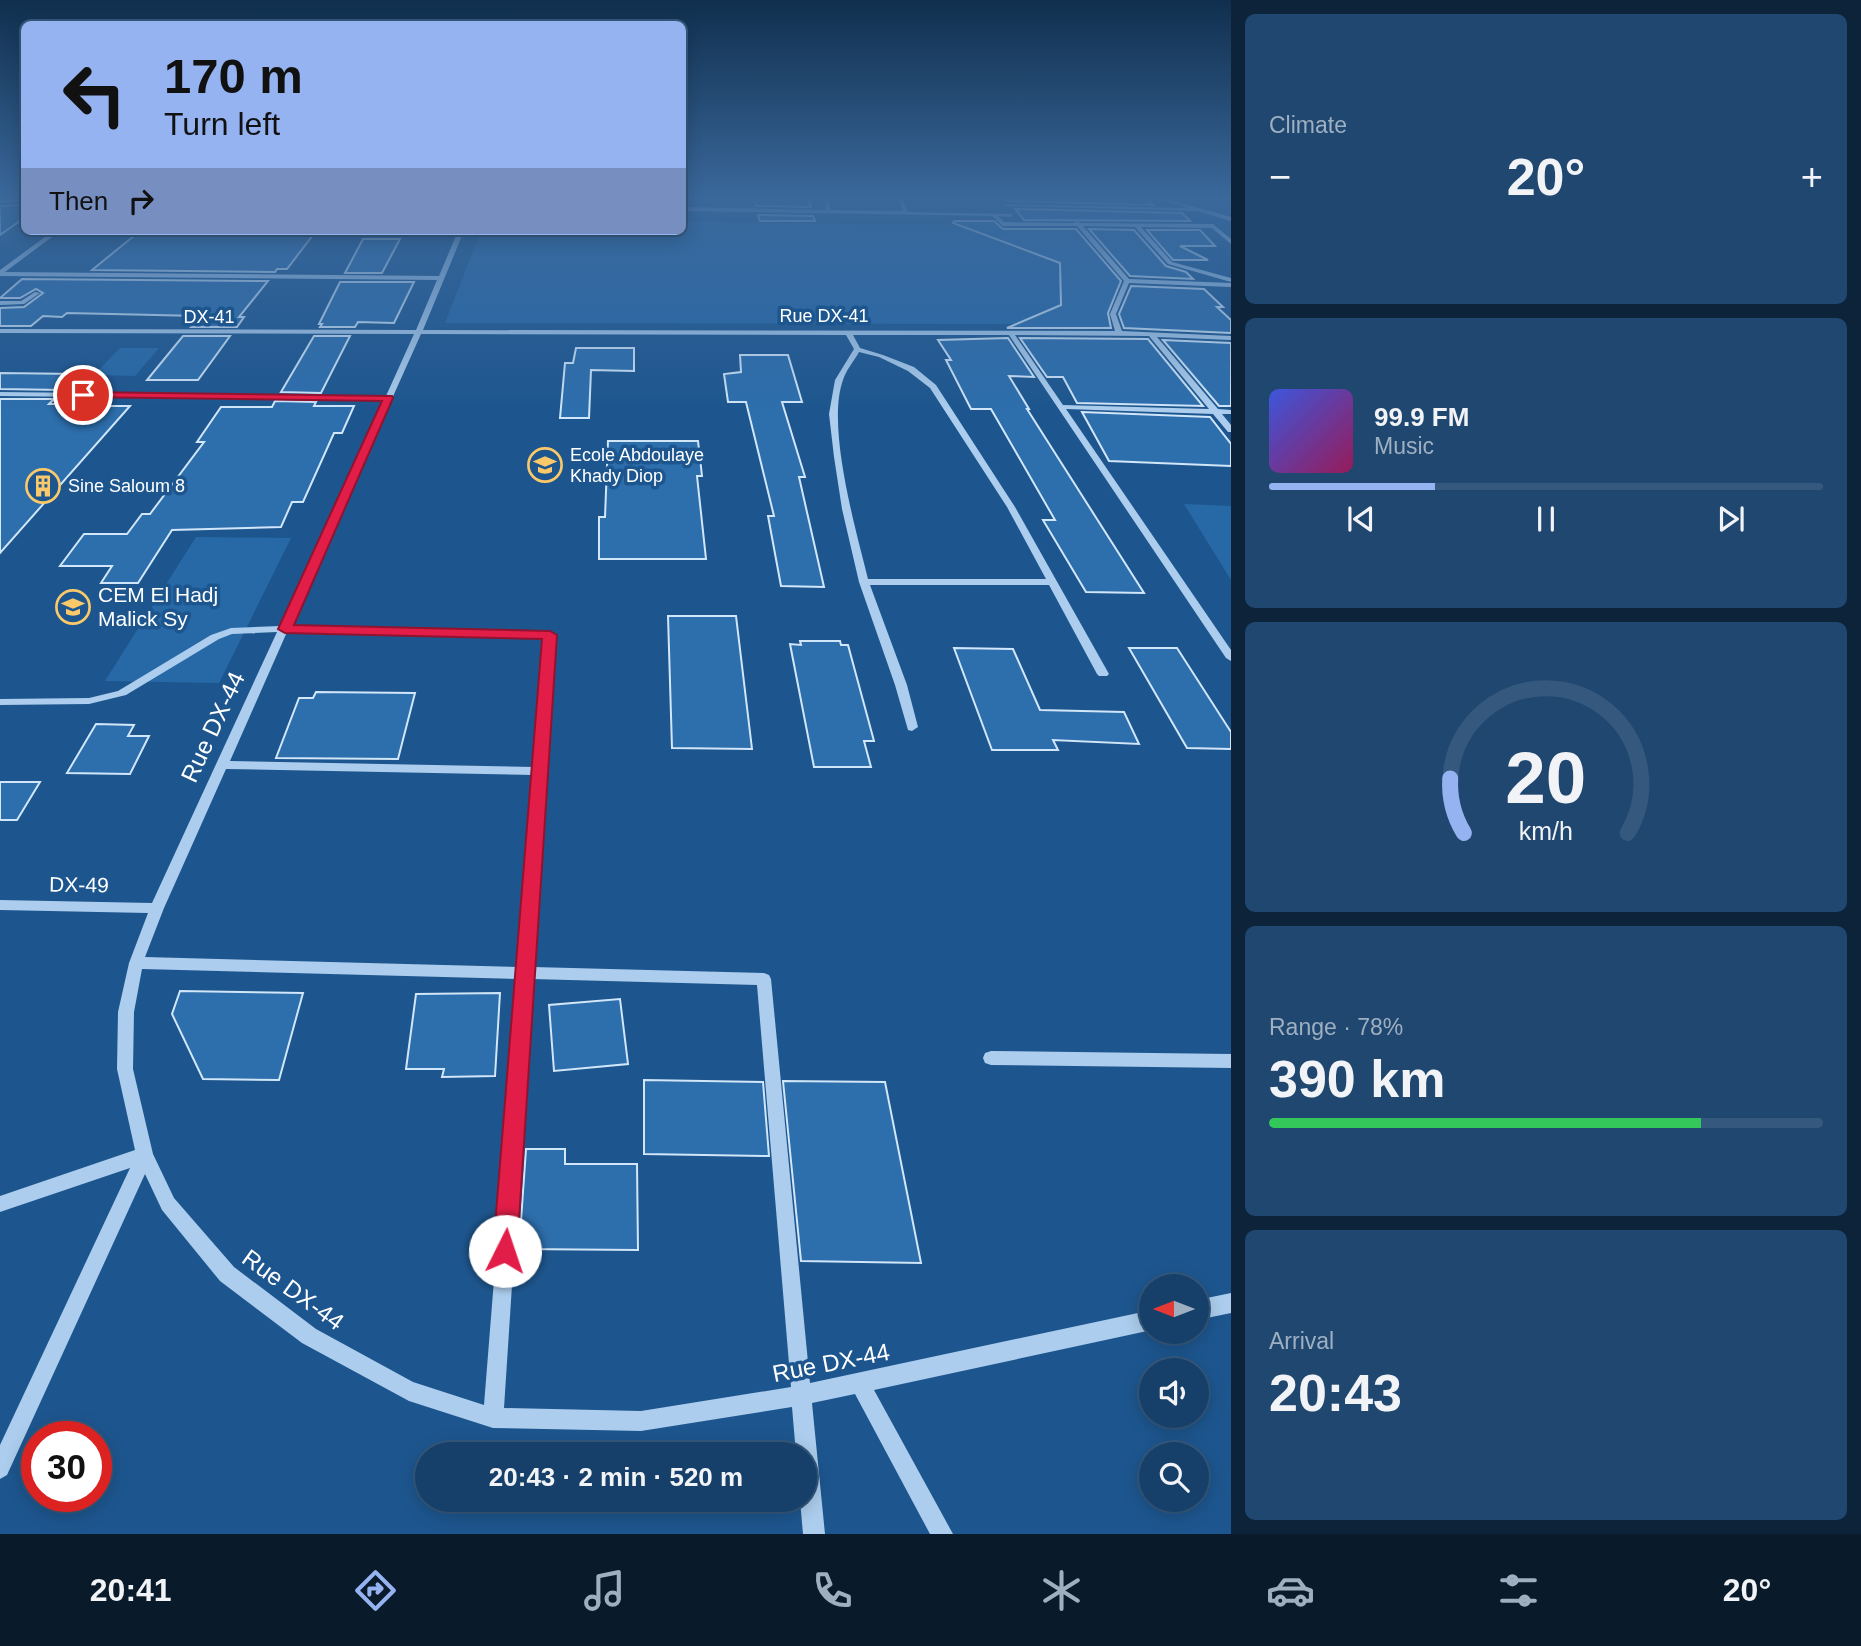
<!DOCTYPE html>
<html lang="en">
<head>
<meta charset="utf-8">
<style>
  :root { --surface:#16406a; --page:#1f4770; --text:#f1f3f6; --muted:#9eafc1; --line:#35597e; --accent:#95b2f1 }
  body { margin:0; font-family:Arial,sans-serif; background:var(--page); color:var(--text); height:100vh; display:flex; flex-direction:column; font-size:26px; white-space:nowrap }
  * { box-sizing:border-box; margin:0 }
  p { font-size:23px; color:var(--muted) }
  .icon { flex:none; width:38px; height:38px; fill:none; stroke:currentColor; stroke-width:2; stroke-linecap:round; stroke-linejoin:round }
  .map { position:relative; flex:1; overflow:hidden }
  .panel { display:flex; flex-direction:column; gap:14px; padding:14px; background:#0c233a; width:630px }
  .panel>* { flex:none }
  .guide { position:absolute; left:21px; top:21px; width:665px; height:214px; border-radius:10px; box-shadow:0 4px 18px #0003,0 0 0 2px var(--line); background:#95b2f1; color:#111; overflow:hidden }
  .needle { width:46px; rotate:270deg }
  .tools { position:absolute; left:1139px; top:1274px; display:grid; gap:14px }
  .tools a { display:grid; place-items:center; width:70px; height:70px; border-radius:50%; background:var(--surface); box-shadow:0 4px 18px #0003,0 0 0 2px var(--line); font-size:35px }
  .speed { position:absolute; left:21px; top:1421px; display:flex; gap:14px; font-size:35px; font-weight:700; text-align:center }
  .speed>* { display:grid; place-content:center; width:91px; height:91px; border-radius:50%; background:var(--surface); box-shadow:0 4px 18px #0003,0 0 0 2px var(--line); line-height:1 }
  .speed .limit { border:10px solid #d22; background:#fff; color:#111 }
  .pin { position:absolute; display:grid; place-items:center; width:60px; height:60px; color:#fff; margin:-30px; border:4px solid #fff; border-radius:50%; box-shadow:0 2px 7px #0007 }
  .me { position:absolute; width:77px; margin:-38px; rotate:4deg; stroke-linejoin:round; filter:drop-shadow(0 0 5px #0008) }
  .turn { display:flex; align-items:center; gap:24px; height:147px; padding:0 28px; font-size:32px }
  .turn .icon { width:91px; height:91px; stroke-width:2.5 }
  .turn b { display:block; font-size:49px; line-height:60px }
  .then { display:flex; align-items:center; height:66px; padding:0 28px; background:#0003; gap:14px; font-size:26px }
  .big { font-size:52px; font-weight:600; line-height:1.1 }
  .panel .tile { flex:1; display:flex; flex-direction:column; justify-content:center; gap:10px; min-width:0; padding:0 24px; border-radius:10px; background:var(--page) }
  .panel .dial { align-items:center; gap:0 }
  .dial svg { height:182px; overflow:visible; fill:none; stroke:var(--line); stroke-width:7; stroke-linecap:round; text-anchor:middle }
  .dial text { fill:var(--text); stroke:none }
  .song { display:flex; align-items:center; gap:21px }
  .cover { width:84px; height:84px; border-radius:10px; background:linear-gradient(135deg,hsl(230 70% 55%),hsl(330 70% 35%)) }
  .played { height:7px; border-radius:4px; background:linear-gradient(90deg,var(--accent) 30%,var(--line) 30%) }
  .keys { display:flex; justify-content:space-around; direction:ltr }
  .heat { display:flex; justify-content:space-between; align-items:center; font-size:38px; direction:ltr }
  .charge { height:10px; border-radius:5px; background:linear-gradient(90deg,#34c759 78%,var(--line) 0) }
  .trip { position:absolute; left:415px; top:1442px; width:402px; height:70px; border-radius:35px; background:var(--surface); box-shadow:0 4px 18px #0003,0 0 0 2px var(--line); font-weight:600; line-height:70px; text-align:center }
  .dock { display:flex; height:112px; justify-content:space-around; align-items:center; background:#091a2a; color:var(--muted) }
  .dock .icon { width:49px; height:49px }
  .dock .selected { color:var(--accent) }
  .dock b { font-size:32px; color:var(--text) }
  main { display:flex; flex:1; min-height:0 }
  .map>svg:first-child { display:block }
  .green { fill:#2769a7 }
  .building { fill:#2d6eac; stroke:#d1e6f9; stroke-width:2 }
  .lines { fill:none; stroke-linecap:round; stroke-linejoin:round }
  .minor { fill:#accded; fill-rule:evenodd }
  .route { fill:#e11d48; stroke:#92132f; stroke-width:2 }
  .labels { text-anchor:middle; stroke-width:7; stroke-linejoin:round; paint-order:stroke }
  .far-street-label { font-size:18px; fill:#fff; stroke:#1d568e }
  .far-poi-label { font-size:18px; fill:#fff; stroke:#1d568e; text-anchor:start }
  .poi-label { font-size:21px; fill:#fff; stroke:#1d568e; text-anchor:start }
  .street-label { font-size:21px; fill:#fff; stroke:#1d568e }
  .near-street-label { font-size:24px; fill:#fff; stroke:#1d568e }
</style>
</head>
<body>
<main>
<div class="map">
<svg width="1231" height="1534" viewBox="0 0 1231 1534">
  <rect width="100%" height="100%" fill="#1d568e"/>
  <!-- green -->
  <g class="green">
    <path d="M683,222L992,226L1117,279L1042,324L445,323L481,231H682Z"/>
    <path d="M120,348H159L135,376L94,375Z"/>
    <path d="M1184,504L1231,506V580Z"/>
    <path d="M196,537L291,538L219,683L105,681Z"/>
  </g>
  <!-- building -->
  <g class="building">
    <path d="M1003,195H1104L1108,198L1147,199L1153,205L1008,201Z"/>
    <path d="M753,198H808L811,207L756,206Z"/>
    <path d="M24,205V218L0,235V206Z"/>
    <path d="M1015,209L1182,213L1190,221L1024,220Z"/>
    <path d="M758,215L813,216L815,221H760Z"/>
    <path d="M954,221H994L1003,229H1076L1121,281L1108,313L1111,328H1007L1061,305L1060,263L953,223Z"/>
    <path d="M1089,229L1134,230L1166,266L1186,272L1193,279L1130,276Z"/>
    <path d="M1147,230H1200L1215,246H1180L1208,260H1173Z"/>
    <path d="M140,231H316L287,269H277L275,272L92,270Z"/>
    <path d="M363,239H400L382,273H345Z"/>
    <path d="M22,279L268,281L239,317H244L237,327H191L199,316L67,313L62,317L43,316L31,326H0V308L24,307L43,293L36,289L20,298H0Z"/>
    <path d="M340,282H414L394,323L358,322L355,327H320L322,324H319Z"/>
    <path d="M1131,286L1204,289L1223,307H1217L1231,320V333L1124,328L1119,314Z"/>
    <path d="M183,336H230L198,380H147Z"/>
    <path d="M314,336H350L321,393L281,392Z"/>
    <path d="M1008,338L1034,377L1009,376L1029,409H1027L1144,593L1086,592L1043,520H1055L991,409H971L946,360H951L938,340Z"/>
    <path d="M1020,338L1148,339L1203,406L1077,403L1063,377H1047Z"/>
    <path d="M1163,340L1231,343V406H1219Z"/>
    <path d="M576,348H634V371L591,370L589,418H560L565,363H573Z"/>
    <path d="M740,355H788L802,402H782L805,477H799L824,587L781,586L768,516H774L746,402H728L724,374L741,372Z"/>
    <path d="M0,373L79,374L63,390L0,389Z"/>
    <path d="M0,399H54L49,404H64L62,406H130L0,553Z"/>
    <path d="M275,401L316,402L314,406H354L342,433H334L303,502H292L281,527L172,530L138,583H101L112,566H60L84,534H127L142,514H150L204,442H197L221,407H272Z"/>
    <path d="M1082,412L1210,417L1231,444V466L1109,461Z"/>
    <path d="M608,441H698L702,476H697L706,559H599V517H605Z"/>
    <path d="M668,616H736L752,749L672,748Z"/>
    <path d="M800,641H840L841,645H848L874,741H864L871,767H814L790,644L801,645Z"/>
    <path d="M954,648L1013,649L1040,710L1124,712L1139,744L1053,740L1058,750H992Z"/>
    <path d="M1129,648H1177L1231,732V749L1187,748Z"/>
    <path d="M316,692L415,693L398,759L276,758L299,698H313Z"/>
    <path d="M96,724L134,725L128,736H149L130,774L67,773Z"/>
    <path d="M0,782H40L17,820H0Z"/>
    <path d="M180,991L303,993L279,1080L203,1079L172,1014Z"/>
    <path d="M500,993L495,1076L442,1077L444,1069H406L416,994Z"/>
    <path d="M620,999L628,1064L554,1071L549,1005Z"/>
    <path d="M644,1080L763,1082L769,1156L644,1154Z"/>
    <path d="M783,1081L885,1082L921,1263L801,1261Z"/>
    <path d="M526,1149H565V1164H637L638,1250L519,1249Z"/>
  </g>
  <g class="lines">
    <!-- minor -->
    <g class="minor">
      <path d="M823,195H827L831,210L903,211L897,195H901L908,212L1013,214L1011,217L998,216L1004,222L1074,223L1077,221L1080,223L1213,224L1231,239V244L1212,228L1141,227L1172,262L1231,278V282L1168,264L1135,227L1083,226L1129,279L1231,283V287L1129,283L1116,314L1122,331L1231,336V340L1157,337L1218,409L1231,410V414H1222L1231,425V432H1228L1213,414L1066,409L1231,650V661L1226,658L1009,335H853L860,348L883,355L914,367L936,385L1015,507L1109,674L1107,676H1099L1097,674L1049,585H870L907,685L918,727L912,731L908,730L895,685L859,582L842,509L834,457L829,414L835,380L854,349L846,335L421,334L290,626L550,632L555,635L533,967L764,973L769,975L771,979L810,1383L1152,1310V1330L874,1390L953,1534H930L855,1394L812,1403L825,1534H803L800,1500H805V1454H796L792,1407L641,1431L493,1428L409,1401L302,1343L220,1281L162,1210L145,1174L7,1475L0,1479V1445L130,1168L0,1212V1196L135,1150L117,1069L118,1012L129,963L148,913L0,910V900L152,903L277,632L232,634L219,639L126,695L89,704L0,705V699L89,698L118,691L211,635L231,628L280,626L384,400L0,396V392L386,396L414,334L0,333V329L416,330L437,280L0,276V270L53,231H60L5,272L439,276L458,231H464L423,330L1115,331L1110,314L1124,281L1077,226H1003L992,216L682,211V207L826,210ZM1015,335L1149,336L1209,409L1063,405ZM859,352L879,357L908,371L930,388L1007,507L1046,579H868C856,530 826,427 843,380C846,370 854,361 859,352ZM287,632L544,638L534,767L230,761ZM226,769L534,775L518,967L145,957L164,908ZM142,969L518,979L484,1405L413,1382L316,1329L234,1267L174,1198L153,1154L133,1069L134,1012ZM532,979L757,985L791,1387L641,1411L504,1408Z"/>
      <path d="M1145,195H1152L1231,217V221L1198,211L1003,206L1006,204L1188,208Z"/>
      <path d="M0,199H24V202L0,203Z"/>
      <path d="M35,292L40,293L24,304L0,305V301H21Z"/>
      <path d="M991,1051L1231,1054V1068L991,1065L985,1063L983,1058L985,1053Z"/>
      <path d="M1231,1293V1313L1197,1320V1300Z"/>
    </g>
  </g>
  <!-- sky -->
  <linearGradient id="sky" x2="0" y2="1"><stop stop-color="#102f4e"/><stop offset="0.48" stop-color="#3a689b"/><stop offset="1" stop-color="#3a689b" stop-opacity="0"/></linearGradient>
  <rect width="1231" height="410" fill="url(#sky)"/>
  <!-- route -->
  <path class="route" d="M83,392L392,396L393,398L294,625L550,631L557,635L517,1251L514,1259L505,1263L497,1259L493,1251L542,639L285,633L278,629L382,401L80,397V393Z"/>
  <!-- icons -->
  <defs>
    <g id="school-ring" transform="scale(1.75)"><circle r="9.5" fill="#1d568e" stroke="#fcc96a" stroke-width="1.5"/><path d="M0-5L7-2L0 1L-7-2ZM-4 1L0 2.5L4 1V4Q0 6-4 4Z" fill="#fcc96a"/></g>
    <g id="building-ring" transform="scale(1.75)"><circle r="9.5" fill="#1d568e" stroke="#fcc96a" stroke-width="1.5"/><path d="M-4-6H4V6H1V3H-1V6H-4ZM-2.5-4.3h1.7v1.8h-1.7ZM.8-4.3h1.7v1.8H.8ZM-2.5-1h1.7V.8h-1.7ZM.8-1h1.7V.8H.8Z" fill="#fcc96a"/></g>
    <g id="university-ring" transform="scale(1.75)"><circle r="9.5" fill="#1d568e" stroke="#fcc96a" stroke-width="1.5"/><path d="M0-5L7-2L0 1L-7-2ZM-4 1L0 2.5L4 1V4Q0 6-4 4Z" fill="#fcc96a"/></g>
  </defs>
  <g fill-rule="evenodd">
    <use href="#school-ring" x="545" y="465"/>
    <use href="#building-ring" x="43" y="486"/>
    <use href="#university-ring" x="73" y="607"/>
  </g>
  <g class="labels">
    <!-- far-street labels -->
    <g class="far-street-label">
      <text x="824" y="322">Rue DX-41</text>
      <text x="209" y="323">DX-41</text>
    </g>
    <!-- far-poi labels -->
    <g class="far-poi-label">
      <text x="570" y="461">Ecole Abdoulaye<tspan x="570" dy="21">Khady Diop</tspan></text>
      <text x="68" y="492">Sine Saloum 8</text>
    </g>
    <!-- poi labels -->
    <g class="poi-label">
      <text x="98" y="602">CEM El Hadj<tspan x="98" dy="24">Malick Sy</tspan></text>
    </g>
    <!-- street labels -->
    <g class="street-label">
      <text transform="translate(79 885) rotate(1)" y="7">DX-49</text>
    </g>
    <!-- near-street labels -->
    <g class="near-street-label">
      <text transform="translate(213 727) rotate(-65)" y="8">Rue DX-44</text>
      <text transform="translate(293 1290) rotate(36)" y="8">Rue DX-44</text>
      <text transform="translate(831 1363) rotate(-11)" y="8">Rue DX-44</text>
    </g>
  </g>
</svg>
<div class="tools">
<a><svg class="needle" viewBox="-14 -14 28 28"><path d="M0-13l5 13h-10z" fill="#e53935"/><path d="M0 13l5-13h-10z" fill="#9eafc1"/></svg></a>
<a><svg class="icon" aria-label="sound" viewBox="0 0 24 24"><path d="M4 9h4l5-4v14l-5-4H4zM17 9q2 3 0 6"/></svg></a>
<a><svg class="icon" aria-label="search" viewBox="0 0 24 24"><circle cx="10" cy="10" r="6"/><path d="M15 15l6 6"/></svg></a>
</div>
<div class="speed"><div class="limit">30</div></div>
<div class="pin" style="left:83px;top:395px;background:#d93025"><svg class="icon" aria-label="arrive" viewBox="0 0 24 24"><path d="M6 21V4h12l-3 4 3 4H6"/></svg></div>
<svg class="me" style="left:505px;top:1251px" viewBox="-20 -20 40 40"><circle r="19" fill="#fff"/><path d="M0-13L10 11 0 6-10 11z" fill="#e11d48"/></svg>
<div class="trip">20:43 · 2 min · 520 m</div>
<div class="guide">
<div class="turn"><svg class="icon" aria-label="left" viewBox="0 0 24 24"><path d="M17 20v-9H6M10 6l-5 5 5 5"/></svg><div><b>170 m</b>Turn left</div></div>
<div class="then">Then<svg class="icon" aria-label="right" viewBox="0 0 24 24"><path d="M7 20v-9h11M14 6l5 5-5 5"/></svg></div>
</div>
</div>
<section class="panel">
<div class="tile"><p>Climate</p>
<div class="heat"><a>−</a><b class="big">20°</b><a>+</a></div>
</div>
<div class="tile">
<div class="song"><i class="cover"></i><div><b>99.9 FM</b><p>Music</p></div></div>
<div class="played"></div>
<div class="keys"><svg class="icon" aria-label="previous" viewBox="0 0 24 24"><path d="M18 5L8 12l10 7zM5 5v14"/></svg><svg class="icon" aria-label="pause" viewBox="0 0 24 24"><path d="M8 5v14M16 5v14"/></svg><svg class="icon" aria-label="next" viewBox="0 0 24 24"><path d="M6 5l10 7-10 7zM19 5v14"/></svg></div>
</div>
<div class="tile dial"><svg viewBox="0 0 100 80">
<path d="M14 69A42 42 0 1 1 86 69"/>
<path d="M14 69A42 42 0 0 1 8 45" stroke="#95b2f1"/>
<text x="50" y="56" font-size="32" font-weight="700">20</text>
<text x="50" y="72" font-size="11">km/h</text>
</svg></div>
<div class="tile"><p>Range · 78%</p><b class="big">390 km</b><div class="charge"></div></div>
<div class="tile"><p>Arrival</p><b class="big">20:43</b></div>
</section>
</main>
<nav class="dock">
<b>20:41</b>
<svg class="icon selected" aria-label="directions" viewBox="0 0 24 24"><path d="M12 3l9 9-9 9-9-9zM9 14v-3h6M13 9l2 2-2 2"/></svg>
<svg class="icon" aria-label="music" viewBox="0 0 24 24"><path d="M9 18V5l10-2v13"/><circle cx="6" cy="18" r="3"/><circle cx="16" cy="16" r="3"/></svg>
<svg class="icon" aria-label="phone" viewBox="0 0 24 24"><path d="M5 4h4l2 5-3 2q2 4 5 5l2-3 5 2v4C11 20 4 13 5 4z"/></svg>
<svg class="icon" aria-label="climate" viewBox="0 0 24 24"><path d="M12 3v18M4 7l16 10M4 17L20 7"/></svg>
<svg class="icon" aria-label="car" viewBox="0 0 24 24"><path d="M5 17H2v-5l4-1 3-4h7l3 4 3 1v5h-3M9 17h6M6 11h13"/><circle cx="7" cy="17" r="2"/><circle cx="17" cy="17" r="2"/></svg>
<svg class="icon" aria-label="filters" viewBox="0 0 24 24"><path d="M4 7h16M4 17h16"/><circle cx="9" cy="7" r="2"/><circle cx="15" cy="17" r="2"/></svg>
<b>20°</b>
</nav>
</body>
</html>
